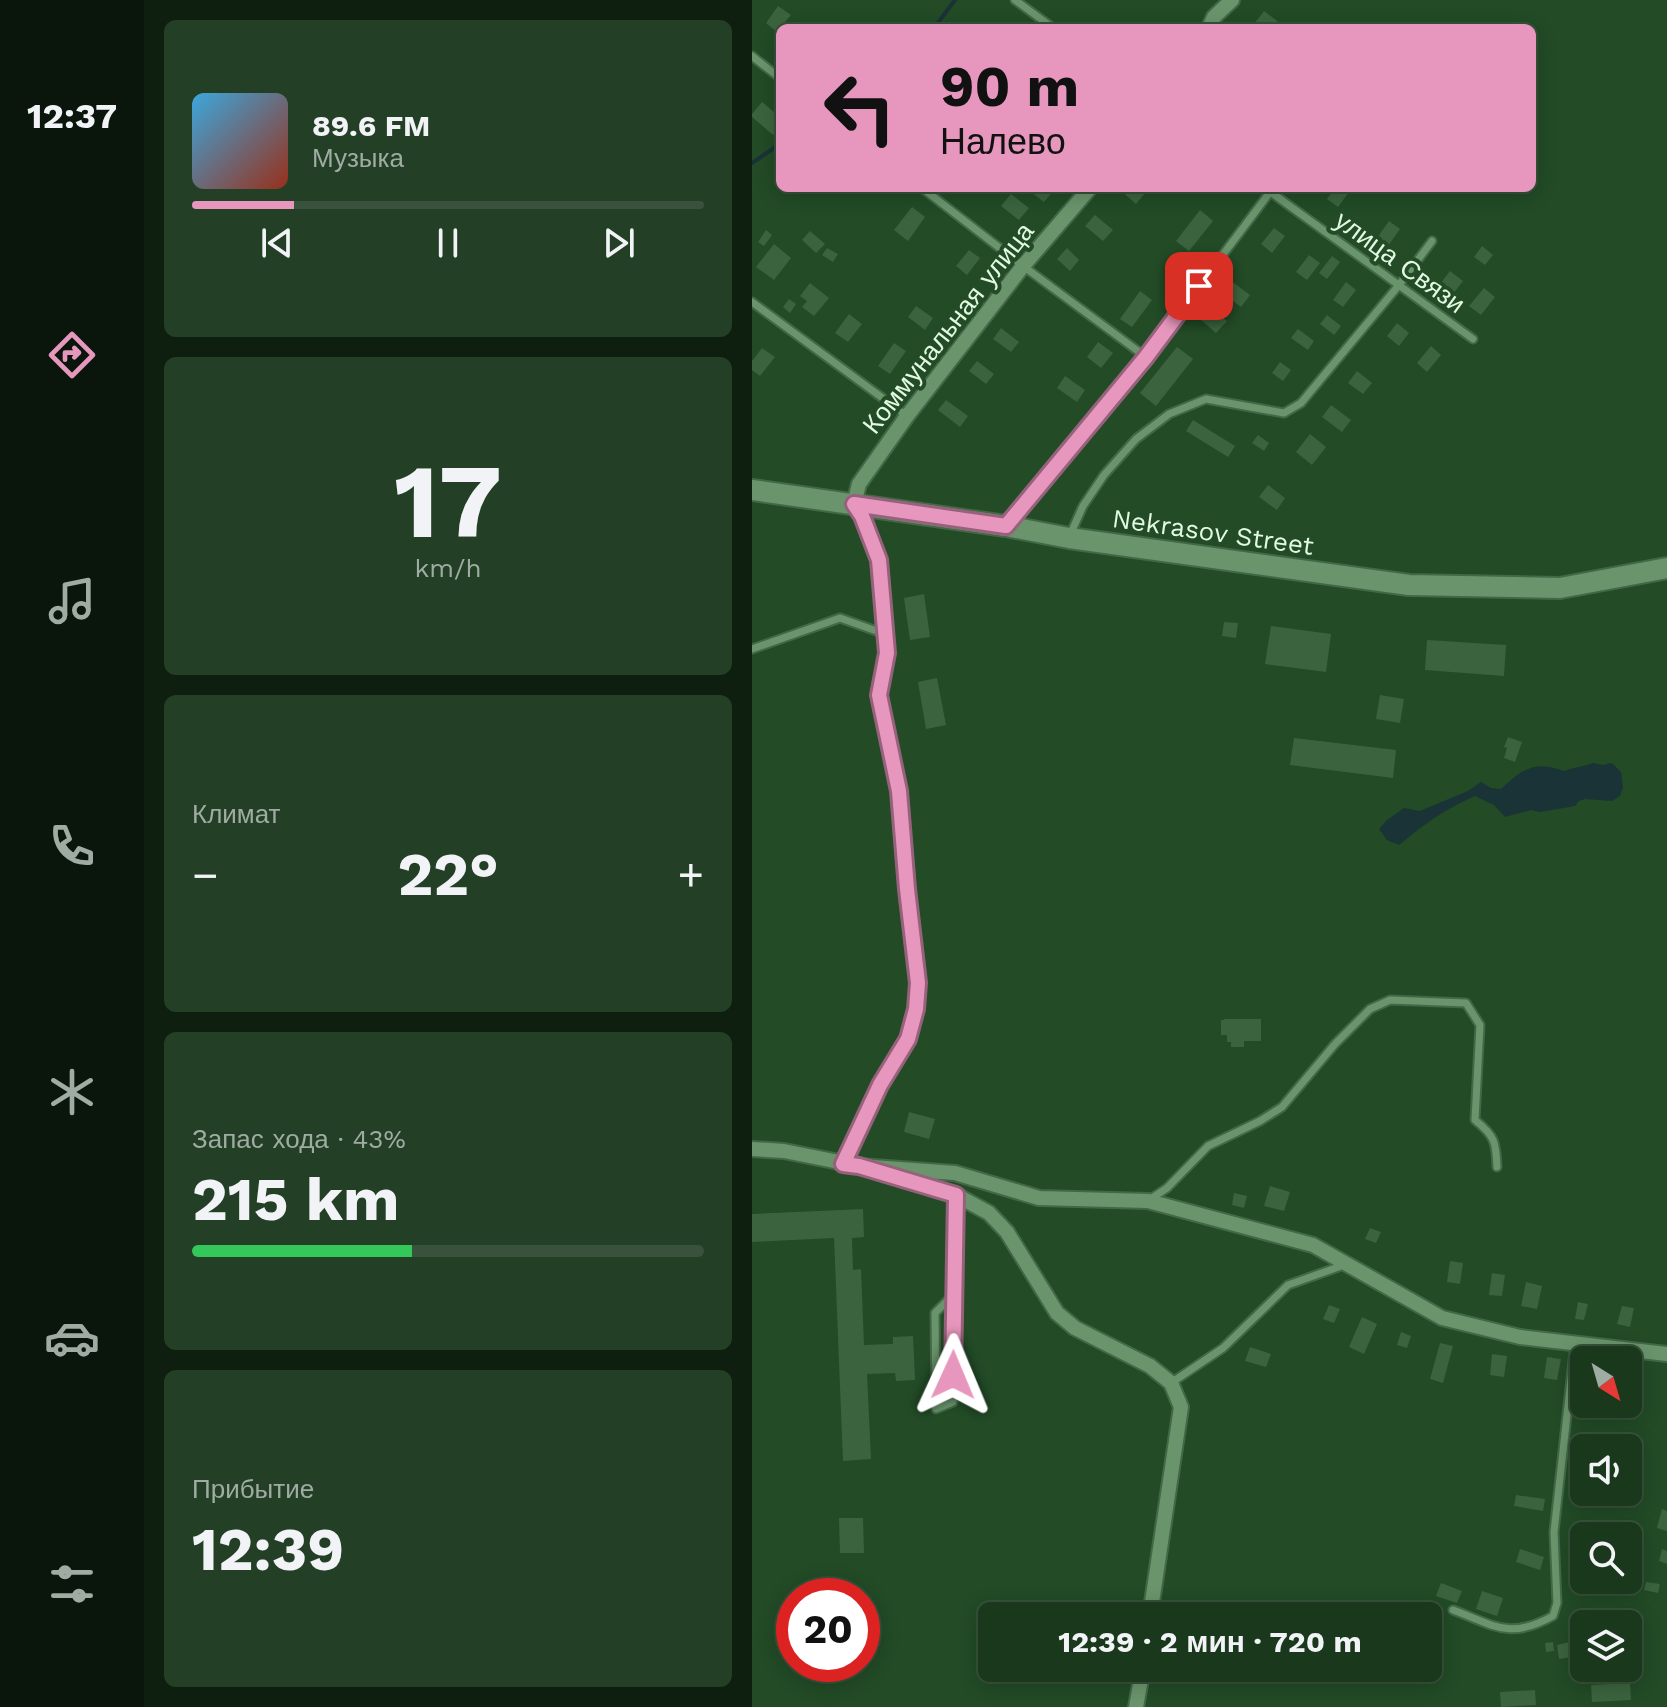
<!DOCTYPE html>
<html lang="ru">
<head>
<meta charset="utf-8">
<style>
  :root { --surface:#1a381c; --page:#233f25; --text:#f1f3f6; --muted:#9faca3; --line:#38523b; --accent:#e797bd }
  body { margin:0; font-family:"Work Sans",sans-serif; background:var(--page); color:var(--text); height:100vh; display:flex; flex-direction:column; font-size:30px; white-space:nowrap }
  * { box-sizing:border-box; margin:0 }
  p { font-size:26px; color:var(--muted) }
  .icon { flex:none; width:44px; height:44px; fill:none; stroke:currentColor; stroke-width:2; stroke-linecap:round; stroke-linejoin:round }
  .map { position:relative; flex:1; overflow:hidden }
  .side { display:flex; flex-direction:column; gap:20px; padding:20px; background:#0e1f0f; width:608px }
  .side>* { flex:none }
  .hud { position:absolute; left:24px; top:24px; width:760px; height:168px; border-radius:12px; box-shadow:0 4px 20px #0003,0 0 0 2px var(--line); background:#e797bd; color:#111; overflow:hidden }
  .needle { width:52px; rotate:143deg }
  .tools { position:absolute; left:818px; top:1346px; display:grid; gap:16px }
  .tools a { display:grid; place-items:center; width:72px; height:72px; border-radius:12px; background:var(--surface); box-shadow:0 4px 20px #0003,0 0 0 2px var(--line); font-size:40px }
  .speed { position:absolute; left:24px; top:1578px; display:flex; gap:16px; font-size:40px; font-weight:700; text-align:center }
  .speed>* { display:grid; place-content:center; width:104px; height:104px; border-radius:50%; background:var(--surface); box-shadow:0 4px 20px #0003,0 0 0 2px var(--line); line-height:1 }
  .speed .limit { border:12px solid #d22; background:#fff; color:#111 }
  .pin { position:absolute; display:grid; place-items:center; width:68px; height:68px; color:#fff; margin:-34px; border-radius:16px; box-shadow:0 4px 12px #0006 }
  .me { position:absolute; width:88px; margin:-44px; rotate:1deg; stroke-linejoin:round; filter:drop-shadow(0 0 6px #0008) }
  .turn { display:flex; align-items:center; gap:28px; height:168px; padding:0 32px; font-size:36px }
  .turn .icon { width:104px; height:104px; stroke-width:2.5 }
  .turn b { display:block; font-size:56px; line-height:68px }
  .big { font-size:60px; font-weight:700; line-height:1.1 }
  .side .tile { flex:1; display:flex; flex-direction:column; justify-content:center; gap:12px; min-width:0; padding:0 28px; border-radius:12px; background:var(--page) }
  .side .dial { align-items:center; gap:0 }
  .dial b { font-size:104px; line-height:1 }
  .song { display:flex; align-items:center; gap:24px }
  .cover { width:96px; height:96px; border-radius:12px; background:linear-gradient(135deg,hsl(200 70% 55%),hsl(10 70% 35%)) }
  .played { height:8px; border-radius:4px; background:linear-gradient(90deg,var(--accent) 20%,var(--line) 20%) }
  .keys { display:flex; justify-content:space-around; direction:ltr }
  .heat { display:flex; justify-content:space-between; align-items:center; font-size:44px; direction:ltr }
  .charge { height:12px; border-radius:6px; background:linear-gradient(90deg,#34c759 43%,var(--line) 0) }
  .trip { position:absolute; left:226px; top:1602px; width:464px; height:80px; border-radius:12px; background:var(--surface); box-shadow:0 4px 20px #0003,0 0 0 2px var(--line); font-weight:700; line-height:80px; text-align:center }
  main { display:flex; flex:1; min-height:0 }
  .dock { display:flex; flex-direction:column; width:144px; justify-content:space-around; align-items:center; background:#0a160b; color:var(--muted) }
  .dock .icon { width:56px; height:56px }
  .dock .active { color:var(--accent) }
  .dock b { font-size:36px; color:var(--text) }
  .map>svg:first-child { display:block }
  .water { fill:#1a3336 }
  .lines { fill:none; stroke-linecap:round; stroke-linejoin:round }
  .stream { stroke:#1a3336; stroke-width:4 }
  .building { fill:#3b643e }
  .lane-casing { stroke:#436848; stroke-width:11 }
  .street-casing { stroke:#436848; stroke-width:18 }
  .secondary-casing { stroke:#436848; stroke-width:24 }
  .lane { stroke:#6a956c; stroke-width:7 }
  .street { stroke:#6a956c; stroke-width:14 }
  .secondary { stroke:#6a956c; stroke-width:20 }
  .route-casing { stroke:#96627b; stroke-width:20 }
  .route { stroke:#e797bd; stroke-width:14 }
  .labels { text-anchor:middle; stroke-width:8; stroke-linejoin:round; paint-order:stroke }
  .street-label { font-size:26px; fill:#e2f9e2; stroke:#224b26 }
</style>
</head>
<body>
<main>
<nav class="dock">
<b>12:37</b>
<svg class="icon active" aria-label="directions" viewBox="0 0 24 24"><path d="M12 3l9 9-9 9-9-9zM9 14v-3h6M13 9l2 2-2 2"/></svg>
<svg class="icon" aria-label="music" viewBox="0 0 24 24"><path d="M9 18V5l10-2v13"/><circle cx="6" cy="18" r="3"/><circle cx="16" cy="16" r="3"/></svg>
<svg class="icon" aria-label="phone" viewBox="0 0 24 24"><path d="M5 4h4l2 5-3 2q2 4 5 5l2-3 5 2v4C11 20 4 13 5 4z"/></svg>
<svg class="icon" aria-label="climate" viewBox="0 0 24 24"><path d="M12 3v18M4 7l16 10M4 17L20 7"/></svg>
<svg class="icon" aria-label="car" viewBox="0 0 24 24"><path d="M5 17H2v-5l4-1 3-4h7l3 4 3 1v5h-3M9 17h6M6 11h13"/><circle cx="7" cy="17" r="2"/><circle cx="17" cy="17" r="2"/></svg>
<svg class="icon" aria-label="filters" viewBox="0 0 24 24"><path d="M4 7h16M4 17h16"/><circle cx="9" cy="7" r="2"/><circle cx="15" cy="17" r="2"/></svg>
</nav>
<section class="side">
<div class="tile">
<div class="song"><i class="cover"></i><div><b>89.6 FM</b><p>Музыка</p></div></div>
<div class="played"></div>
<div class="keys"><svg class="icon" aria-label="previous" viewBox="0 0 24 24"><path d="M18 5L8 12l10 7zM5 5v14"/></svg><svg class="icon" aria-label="pause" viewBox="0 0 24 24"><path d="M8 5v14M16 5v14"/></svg><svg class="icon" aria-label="next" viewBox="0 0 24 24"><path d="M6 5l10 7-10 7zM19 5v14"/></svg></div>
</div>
<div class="tile dial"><b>17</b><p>km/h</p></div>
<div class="tile"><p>Климат</p>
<div class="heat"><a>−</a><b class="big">22°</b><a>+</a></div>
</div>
<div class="tile"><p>Запас хода · 43%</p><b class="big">215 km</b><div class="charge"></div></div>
<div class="tile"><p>Прибытие</p><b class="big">12:39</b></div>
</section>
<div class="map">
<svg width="915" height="1707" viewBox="0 0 915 1707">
  <rect width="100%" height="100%" fill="#224b26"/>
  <!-- water -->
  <path class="water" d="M841,763L851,765L860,763L869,772L871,787L868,796L860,801L833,799L827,801L823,806L788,812L779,810L753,817L742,805L723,796C693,809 672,824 647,845L635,840L627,829L635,820L652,808L668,811L716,791L729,782L739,788L749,789C771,769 782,760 812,771C822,767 831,767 841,763Z"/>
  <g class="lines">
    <!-- stream -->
    <g class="stream">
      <path d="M182,28L203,0"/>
      <path d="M0,163L22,148L28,140"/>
    </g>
  </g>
  <!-- building -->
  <g class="building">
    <path d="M26,6L39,15L28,28L26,33L14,23Z"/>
    <path d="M512,11L529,24L526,28H508L502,24Z"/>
    <path d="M10,102L28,117V126L21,135L0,117V114Z"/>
    <path d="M277,188H300L302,190L292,202L276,190Z"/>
    <path d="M366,188H387L393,193L384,204Z"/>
    <path d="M583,188H600L586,207L575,199Z"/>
    <path d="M259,194L277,208L267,220L249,206Z"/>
    <path d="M160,207L173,217L156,241L142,230Z"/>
    <path d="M448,210L461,221L437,251L424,241Z"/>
    <path d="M343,215L361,230L351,241L333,226Z"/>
    <path d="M637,221L648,229L636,246L625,238Z"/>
    <path d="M522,228L533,236L520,253L509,244Z"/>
    <path d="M14,230L20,235L12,246L6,242Z"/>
    <path d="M58,231L73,244L64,253L50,240Z"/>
    <path d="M22,244L39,258L22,280L4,267Z"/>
    <path d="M730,246L741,255L733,265L722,257Z"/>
    <path d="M75,248L86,254L81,262L70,255Z"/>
    <path d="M315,248L327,260L318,271L305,259Z"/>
    <path d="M217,250L228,258L215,275L204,266Z"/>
    <path d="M557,255L568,263L555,280L544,272Z"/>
    <path d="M580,256L588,262L575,279L567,273Z"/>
    <path d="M698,271L711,281L701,294L688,284Z"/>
    <path d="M478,280L498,295L489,307L469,292Z"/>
    <path d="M594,282L604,290L591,307L581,300Z"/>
    <path d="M58,283L77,298L62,316L50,307L55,301L48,296Z"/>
    <path d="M732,288L743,297L729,315L717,306Z"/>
    <path d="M388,291L400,300L380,327L368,319Z"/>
    <path d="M37,299L44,304L38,313L31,307Z"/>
    <path d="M164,306L181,318L173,330L156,317Z"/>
    <path d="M458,307L475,321L464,333L448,319Z"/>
    <path d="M97,314L110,324L96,342L83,333Z"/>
    <path d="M575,315L589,326L582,335L568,324Z"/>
    <path d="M645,323L657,333L647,346L635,336Z"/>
    <path d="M249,328L267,342L259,352L241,339Z"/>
    <path d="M546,329L562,341L556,350L539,338Z"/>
    <path d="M346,342L361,353L349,368L335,357Z"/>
    <path d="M142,343L154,351L138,374L126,366Z"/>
    <path d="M679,346L689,355L675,372L665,363Z"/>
    <path d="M425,347L441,359L404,406L388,393Z"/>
    <path d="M10,348L23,357L8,376L0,370V361Z"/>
    <path d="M225,361L242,374L234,384L217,371Z"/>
    <path d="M528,362L539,370L531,381L520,373Z"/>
    <path d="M605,371L620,383L611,394L596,383Z"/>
    <path d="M313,376L333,390L325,402L305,388Z"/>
    <path d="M194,400L216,416L208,427L186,410Z"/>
    <path d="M579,405L599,420L590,432L570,417Z"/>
    <path d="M441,420L483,446L476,457L434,431Z"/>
    <path d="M558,434L574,447L560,465L544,452Z"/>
    <path d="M506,435L517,443L512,451L500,443Z"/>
    <path d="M516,485L533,498L525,510L507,497Z"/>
    <path d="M172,594L178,637L158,640L152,598Z"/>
    <path d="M472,622L486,623L484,638L470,636Z"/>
    <path d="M519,626L579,634L574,672L513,664Z"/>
    <path d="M675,640L754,645L752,676L673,670Z"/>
    <path d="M185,678L194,725L174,729L166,682Z"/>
    <path d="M628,695L652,699L648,723L624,719Z"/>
    <path d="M756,737L770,742L763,762L752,758L755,748L752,747Z"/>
    <path d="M542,738L644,750L641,778L538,765Z"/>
    <path d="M472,1019H509V1041H492V1047H479V1042H475V1035H469V1020H472Z"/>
    <path d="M157,1112L183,1119L177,1139L152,1132Z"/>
    <path d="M518,1186L538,1192L532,1211L512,1206Z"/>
    <path d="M482,1193L495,1196L492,1208L480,1205Z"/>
    <path d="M111,1209L112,1237L100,1238L101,1270L109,1269L112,1345L141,1344V1337L161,1336L163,1380L144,1381L143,1373L115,1374L119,1459L91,1461L82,1238L0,1242V1214Z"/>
    <path d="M618,1228L629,1232L624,1243L613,1239Z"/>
    <path d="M698,1261L711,1263L708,1284L695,1282Z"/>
    <path d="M740,1273L753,1275L750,1296L737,1295Z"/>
    <path d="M774,1282L790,1286L785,1309L769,1306Z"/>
    <path d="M826,1302L836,1304L832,1320L823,1319Z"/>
    <path d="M577,1305L588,1309L582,1323L571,1319Z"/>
    <path d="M870,1306L882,1308L878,1327L865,1324Z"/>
    <path d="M610,1317L625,1324L612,1354L597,1347Z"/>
    <path d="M649,1332L659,1336L655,1348L645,1345Z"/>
    <path d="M688,1343L701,1346L691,1383L678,1379Z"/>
    <path d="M498,1347L519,1354L514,1367L493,1361Z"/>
    <path d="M740,1354L755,1356L752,1377L738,1375Z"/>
    <path d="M795,1357L809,1359L805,1380L792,1378Z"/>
    <path d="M764,1495L793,1499L791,1511L762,1506Z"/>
    <path d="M910,1509L915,1511V1531L905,1528Z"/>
    <path d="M87,1518H111L112,1553H88Z"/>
    <path d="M768,1549L792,1557L788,1570L764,1562Z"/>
    <path d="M910,1549L915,1551V1564L907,1561Z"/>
    <path d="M894,1582L908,1584L906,1593L892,1590Z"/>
    <path d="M689,1583L710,1591L705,1603L684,1596Z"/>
    <path d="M730,1591L751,1598L745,1616L724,1609Z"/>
    <path d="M801,1642L802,1651L794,1652L793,1643Z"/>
    <path d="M818,1642L820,1657L807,1659L805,1645Z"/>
    <path d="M878,1683L879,1700L840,1702L839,1685Z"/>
    <path d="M783,1690L784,1705L749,1707L748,1692Z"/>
  </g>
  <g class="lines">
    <!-- lane casing -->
    <g class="lane-casing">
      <g id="lane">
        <path d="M263,0L301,28"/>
        <path d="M0,56L28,78"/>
        <path d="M170,188L271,266L394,357"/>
        <path d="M513,188L721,339"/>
        <path d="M0,302L155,416"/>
        <path d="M255,525L394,357L518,192"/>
        <path d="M318,535L331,506L352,475L384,439L417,414L454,399L532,413L549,403L647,285L680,241"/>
        <path d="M0,649L88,618L133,634"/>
        <path d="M91,1163L128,1085L156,1039L164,1009L166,983L155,889L147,791L127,695L135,653L127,560L110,516L105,509"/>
        <path d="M397,1200L415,1188L456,1146L508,1121L530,1107L583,1044L618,1009L638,1000L714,1003L728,1025L723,1120C743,1136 744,1142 745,1167"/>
        <path d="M202,1294L183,1313L184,1409L201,1402L204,1197"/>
        <path d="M419,1383L471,1348L536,1285L592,1265"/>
        <path d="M701,1610C744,1626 757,1640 801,1616L805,1603L802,1532L823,1343"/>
      </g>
    </g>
    <!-- street casing -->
    <g class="street-casing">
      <g id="street">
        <path d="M457,28L462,17L480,0"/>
        <path d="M102,504L107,484L155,416L271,266L338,188"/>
        <path d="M0,1149L32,1151L107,1166L203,1173L287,1198L396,1201L561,1245L690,1318L768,1337L915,1354"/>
        <path d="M134,1174L204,1195L237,1213L255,1232L305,1313L323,1328L398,1366L419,1383L429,1407L398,1616"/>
        <path d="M384,1707L391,1668"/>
      </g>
    </g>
    <!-- secondary casing -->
    <g class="secondary-casing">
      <path id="secondary" d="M0,490L254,526L317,538L657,585L808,588L915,568"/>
    </g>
    <!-- lane -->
    <use href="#lane" class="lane"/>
    <!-- street -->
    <use href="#street" class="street"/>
    <!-- secondary -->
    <use href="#secondary" class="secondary"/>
  </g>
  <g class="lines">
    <!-- route casing -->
    <g class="route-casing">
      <path id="route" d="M201,1375L204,1195L107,1166L91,1164L128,1085L156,1039L164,1009L166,983L155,889L147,791L127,695L135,653L127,560L110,516L102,504L254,526L394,357L447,286"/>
    </g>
    <!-- route -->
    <use href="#route" class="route"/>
  </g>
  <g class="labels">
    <!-- street labels -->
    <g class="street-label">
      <text transform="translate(648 262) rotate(36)" y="9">улица Связи</text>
      <text transform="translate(196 328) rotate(-52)" y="9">Коммунальная улица</text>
      <text transform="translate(461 532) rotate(8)" y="9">Nekrasov Street</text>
    </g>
  </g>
</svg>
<div class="tools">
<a><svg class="needle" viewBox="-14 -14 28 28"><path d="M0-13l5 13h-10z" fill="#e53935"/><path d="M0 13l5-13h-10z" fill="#9faca3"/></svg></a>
<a><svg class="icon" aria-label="sound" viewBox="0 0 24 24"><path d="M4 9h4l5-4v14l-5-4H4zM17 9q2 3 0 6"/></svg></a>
<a><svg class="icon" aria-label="search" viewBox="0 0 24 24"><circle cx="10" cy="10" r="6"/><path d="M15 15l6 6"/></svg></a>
<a><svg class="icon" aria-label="layers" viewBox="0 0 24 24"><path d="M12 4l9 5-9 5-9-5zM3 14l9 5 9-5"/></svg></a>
</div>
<div class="speed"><div class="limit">20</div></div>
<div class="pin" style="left:447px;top:286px;background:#d93025"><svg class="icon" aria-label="arrive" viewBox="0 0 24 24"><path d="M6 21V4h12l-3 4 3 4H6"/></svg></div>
<svg class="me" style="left:201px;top:1375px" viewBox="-20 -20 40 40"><path d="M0-17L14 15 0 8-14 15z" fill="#e797bd" stroke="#fff" stroke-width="4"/></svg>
<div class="trip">12:39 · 2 мин · 720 m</div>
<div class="hud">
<div class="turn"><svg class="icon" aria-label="left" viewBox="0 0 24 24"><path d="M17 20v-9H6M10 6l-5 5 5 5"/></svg><div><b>90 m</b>Налево</div></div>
</div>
</div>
</main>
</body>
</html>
